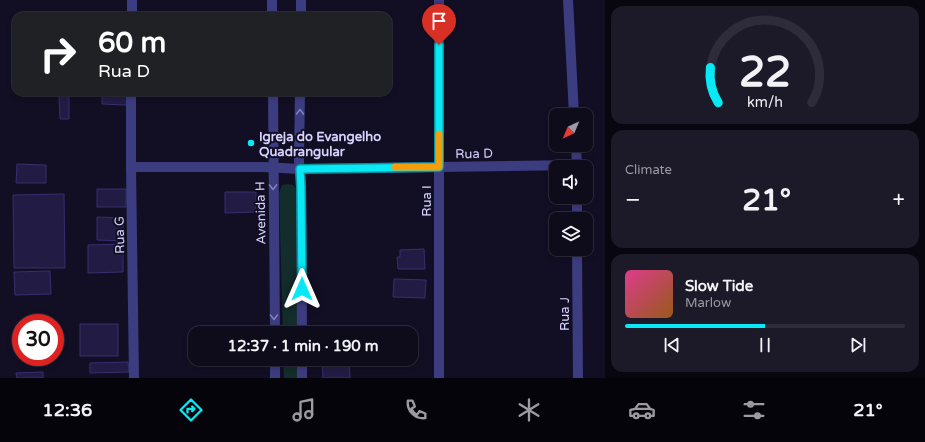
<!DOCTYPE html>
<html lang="en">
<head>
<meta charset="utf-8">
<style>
  :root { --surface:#0e0b1b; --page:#1c1928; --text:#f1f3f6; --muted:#9b9ba3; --line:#2e2b3a; --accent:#08e9f5 }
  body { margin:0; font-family:"Varela Round",sans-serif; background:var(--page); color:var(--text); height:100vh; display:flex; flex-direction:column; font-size:15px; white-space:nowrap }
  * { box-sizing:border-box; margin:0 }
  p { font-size:13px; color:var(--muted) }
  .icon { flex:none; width:22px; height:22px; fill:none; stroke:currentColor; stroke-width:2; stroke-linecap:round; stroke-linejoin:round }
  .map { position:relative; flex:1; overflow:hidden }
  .drawer { display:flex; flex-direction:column; gap:6px; padding:6px; background:#08060f; width:320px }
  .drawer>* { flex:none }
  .banner { position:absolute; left:12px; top:12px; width:380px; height:84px; border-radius:12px; box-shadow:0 2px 6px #0003,0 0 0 1px var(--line); background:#202124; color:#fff; overflow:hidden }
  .needle { width:26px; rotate:224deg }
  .buttons { position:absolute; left:549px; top:108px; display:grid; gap:8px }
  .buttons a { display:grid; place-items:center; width:44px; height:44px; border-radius:8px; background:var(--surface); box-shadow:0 2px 6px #0003,0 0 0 1px var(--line); font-size:20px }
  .speed { position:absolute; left:12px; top:314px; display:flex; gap:8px; font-size:20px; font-weight:700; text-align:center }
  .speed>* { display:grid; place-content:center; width:52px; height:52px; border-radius:50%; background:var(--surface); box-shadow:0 2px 6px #0003,0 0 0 1px var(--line); line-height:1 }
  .speed .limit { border:6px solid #d22; background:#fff; color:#111 }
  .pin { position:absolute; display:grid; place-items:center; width:34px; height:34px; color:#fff; margin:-41px -17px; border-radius:50% 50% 50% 0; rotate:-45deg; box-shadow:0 0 4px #0007 }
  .pin .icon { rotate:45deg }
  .me { position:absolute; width:44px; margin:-22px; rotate:0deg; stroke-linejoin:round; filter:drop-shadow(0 0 3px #0008) }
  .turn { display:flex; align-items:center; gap:14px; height:84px; padding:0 20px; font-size:18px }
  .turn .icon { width:52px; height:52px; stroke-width:2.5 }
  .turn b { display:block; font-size:28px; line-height:34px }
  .big { font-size:30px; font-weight:700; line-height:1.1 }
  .drawer .tile { flex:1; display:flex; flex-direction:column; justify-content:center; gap:6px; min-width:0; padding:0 14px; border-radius:12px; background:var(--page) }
  .drawer .dial { align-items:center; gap:0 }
  .dial svg { height:104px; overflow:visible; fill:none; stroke:var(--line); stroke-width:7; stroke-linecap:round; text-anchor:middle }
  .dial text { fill:var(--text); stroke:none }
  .song { display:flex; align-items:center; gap:12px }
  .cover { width:48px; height:48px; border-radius:6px; background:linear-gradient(135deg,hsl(330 70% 55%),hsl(30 70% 35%)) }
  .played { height:4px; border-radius:2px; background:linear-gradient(90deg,var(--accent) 50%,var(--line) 50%) }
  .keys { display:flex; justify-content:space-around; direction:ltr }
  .heat { display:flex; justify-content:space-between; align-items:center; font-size:22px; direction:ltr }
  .trip { position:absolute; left:188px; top:326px; width:230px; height:40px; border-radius:12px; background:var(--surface); box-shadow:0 2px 6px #0003,0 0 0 1px var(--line); font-weight:700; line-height:40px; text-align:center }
  .tab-bar { display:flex; height:64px; justify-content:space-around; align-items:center; background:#06040b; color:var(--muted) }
  .tab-bar .icon { width:28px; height:28px }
  .tab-bar .on { color:var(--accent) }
  .tab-bar b { font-size:18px; color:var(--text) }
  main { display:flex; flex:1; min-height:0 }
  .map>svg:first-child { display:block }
  .green { fill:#122d2b }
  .building { fill:#221c44; stroke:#382e6f }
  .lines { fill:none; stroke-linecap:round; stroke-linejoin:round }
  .street { stroke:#3c3c81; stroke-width:10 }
  .oneway { stroke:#8180b9 }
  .route-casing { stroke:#05979f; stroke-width:10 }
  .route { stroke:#08e9f5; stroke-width:7 }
  .slow { stroke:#f59e0b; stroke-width:7 }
  .poi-dot { fill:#08e9f5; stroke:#120f24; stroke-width:1.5 }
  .labels { text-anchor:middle; stroke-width:4; stroke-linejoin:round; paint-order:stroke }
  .poi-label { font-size:13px; font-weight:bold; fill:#d6d3fe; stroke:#120f24; text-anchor:start }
  .street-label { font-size:13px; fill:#d6d3fe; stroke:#120f24 }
</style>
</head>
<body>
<main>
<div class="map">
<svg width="605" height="378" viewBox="0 0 605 378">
  <rect width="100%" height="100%" fill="#120f24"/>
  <!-- green -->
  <g class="green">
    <path d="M288,184L293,185L297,189L299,333H283L279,193L282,185Z"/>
    <path d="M283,359H299V378H284Z"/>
  </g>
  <!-- building -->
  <g class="building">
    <path d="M36,92H68V93L36,94Z"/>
    <path d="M102,94H127L126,105L102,104Z"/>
    <path d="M59,96H69V119H60Z"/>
    <path d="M17,164L46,165V183H16Z"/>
    <rect x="97" y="189" width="29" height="18"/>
    <path d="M225,192H256V212L225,213Z"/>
    <path d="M64,194L65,268H14L13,195Z"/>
    <path d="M97,217L123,218V241L97,240Z"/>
    <path d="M123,244V272L88,273V245Z"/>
    <path d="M424,249L425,269H398L397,257H400V250Z"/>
    <path d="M50,271L51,294L15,295L14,272Z"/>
    <path d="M394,279L426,280L425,298L393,297Z"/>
    <rect x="80" y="324" width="38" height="32"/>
    <path d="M349,360L350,378H323L322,361Z"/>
    <path d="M128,362L129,372L90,373V363Z"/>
    <path d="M43,372V378H17L16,373Z"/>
  </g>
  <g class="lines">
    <!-- street -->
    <g class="street">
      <path d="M272,0V16"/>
      <path d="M568,0L574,115"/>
      <path d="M132,16V0"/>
      <path d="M301,16V0"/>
      <path d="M131,92V167L134,378"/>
      <path d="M273,92L275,333"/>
      <path d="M300,92L299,161L301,187L302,333"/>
      <path d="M576,145L577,167"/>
      <path d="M131,167H263L300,169L577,165"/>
      <path d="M577,197V219"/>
      <path d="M577,249L578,378"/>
      <path d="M275,359V378"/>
      <path d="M302,359V378"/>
      <path d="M439,378V0"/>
    </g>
  </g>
  <!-- one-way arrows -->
  <defs><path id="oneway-chevron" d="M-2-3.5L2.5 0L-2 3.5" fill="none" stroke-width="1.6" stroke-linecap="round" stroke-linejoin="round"/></defs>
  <g class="oneway">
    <use href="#oneway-chevron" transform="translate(300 112) rotate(-89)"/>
    <use href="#oneway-chevron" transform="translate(273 187) rotate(89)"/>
    <use href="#oneway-chevron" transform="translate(274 317) rotate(89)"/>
  </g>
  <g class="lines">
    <!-- route casing -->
    <g class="route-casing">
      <path id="route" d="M302,289L301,187L300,169L439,167V45"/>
    </g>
    <!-- route -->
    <use href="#route" class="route"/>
    <!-- slow -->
    <path class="slow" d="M395,167H439V134"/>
  </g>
  <!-- markers -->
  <circle class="poi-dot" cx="251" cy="143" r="4"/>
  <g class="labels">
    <!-- poi labels -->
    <g class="poi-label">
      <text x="259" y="141">Igreja do Evangelho<tspan x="259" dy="15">Quadrangular</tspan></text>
    </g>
    <!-- street labels -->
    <g class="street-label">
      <text transform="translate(474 153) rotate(-1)" y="5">Rua D</text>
      <text transform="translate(426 201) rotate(-90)" y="5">Rua I</text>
      <text transform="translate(260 213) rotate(-91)" y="5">Avenida H</text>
      <text transform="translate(119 235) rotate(-91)" y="5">Rua G</text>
      <text transform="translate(564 314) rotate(-90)" y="5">Rua J</text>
    </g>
  </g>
</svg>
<div class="buttons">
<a><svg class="needle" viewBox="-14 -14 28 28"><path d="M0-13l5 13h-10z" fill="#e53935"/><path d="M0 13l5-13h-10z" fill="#9b9ba3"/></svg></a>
<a><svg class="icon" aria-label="sound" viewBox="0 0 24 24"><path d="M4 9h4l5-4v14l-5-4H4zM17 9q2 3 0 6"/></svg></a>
<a><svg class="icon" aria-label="layers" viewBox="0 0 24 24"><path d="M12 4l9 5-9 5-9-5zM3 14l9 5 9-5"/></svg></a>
</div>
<div class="speed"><div class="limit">30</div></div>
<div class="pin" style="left:439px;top:45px;background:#d93025"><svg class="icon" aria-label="arrive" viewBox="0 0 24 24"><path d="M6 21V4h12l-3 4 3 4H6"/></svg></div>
<svg class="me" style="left:302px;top:289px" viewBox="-20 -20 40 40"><path d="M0-17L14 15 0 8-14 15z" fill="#08e9f5" stroke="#fff" stroke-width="4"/></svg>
<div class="trip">12:37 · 1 min · 190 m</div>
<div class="banner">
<div class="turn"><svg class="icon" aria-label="right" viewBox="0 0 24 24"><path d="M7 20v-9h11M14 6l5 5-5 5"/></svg><div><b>60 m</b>Rua D</div></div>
</div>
</div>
<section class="drawer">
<div class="tile dial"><svg viewBox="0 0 100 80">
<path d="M14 69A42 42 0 1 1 86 69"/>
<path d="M14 69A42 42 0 0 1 8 42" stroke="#08e9f5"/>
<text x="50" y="56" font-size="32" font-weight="700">22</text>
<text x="50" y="72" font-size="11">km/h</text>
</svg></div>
<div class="tile"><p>Climate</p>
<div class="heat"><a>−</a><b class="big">21°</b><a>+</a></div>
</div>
<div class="tile">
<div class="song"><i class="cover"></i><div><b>Slow Tide</b><p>Marlow</p></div></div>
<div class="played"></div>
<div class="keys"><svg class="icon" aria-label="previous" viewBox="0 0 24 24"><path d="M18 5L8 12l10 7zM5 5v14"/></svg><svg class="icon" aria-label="pause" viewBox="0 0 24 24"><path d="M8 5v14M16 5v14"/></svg><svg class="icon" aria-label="next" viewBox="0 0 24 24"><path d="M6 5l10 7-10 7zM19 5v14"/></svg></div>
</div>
</section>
</main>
<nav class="tab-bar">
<b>12:36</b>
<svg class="icon on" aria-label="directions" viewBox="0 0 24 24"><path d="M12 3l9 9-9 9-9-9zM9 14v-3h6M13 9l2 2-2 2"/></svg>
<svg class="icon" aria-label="music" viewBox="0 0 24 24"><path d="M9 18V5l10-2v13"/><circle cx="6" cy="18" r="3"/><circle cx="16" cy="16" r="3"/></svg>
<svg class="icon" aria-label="phone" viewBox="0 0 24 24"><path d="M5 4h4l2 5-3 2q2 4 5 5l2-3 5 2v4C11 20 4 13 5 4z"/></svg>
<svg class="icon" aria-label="climate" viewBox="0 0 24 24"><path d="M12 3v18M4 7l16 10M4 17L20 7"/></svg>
<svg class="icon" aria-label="car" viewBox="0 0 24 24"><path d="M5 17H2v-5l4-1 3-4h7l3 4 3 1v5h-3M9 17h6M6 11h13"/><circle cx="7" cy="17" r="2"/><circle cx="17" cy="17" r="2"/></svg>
<svg class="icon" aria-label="filters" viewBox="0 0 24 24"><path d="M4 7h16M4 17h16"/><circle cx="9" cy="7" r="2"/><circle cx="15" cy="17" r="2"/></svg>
<b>21°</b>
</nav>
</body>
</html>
